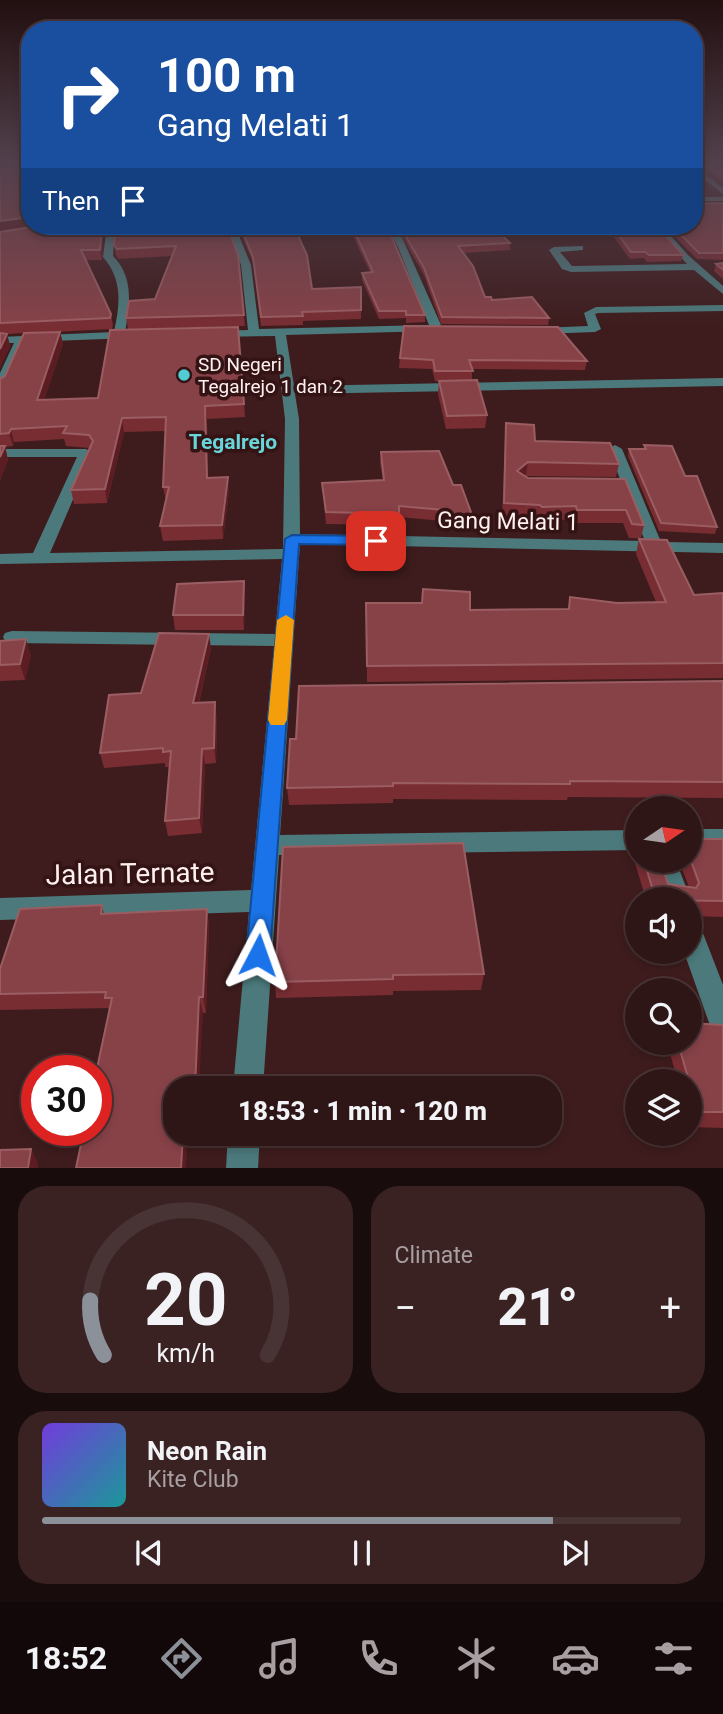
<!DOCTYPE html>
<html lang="en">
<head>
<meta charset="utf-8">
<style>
  :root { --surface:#2e1516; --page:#3a2223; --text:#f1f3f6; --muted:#a79fa1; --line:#493435; --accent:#8c9099 }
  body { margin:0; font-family:Roboto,sans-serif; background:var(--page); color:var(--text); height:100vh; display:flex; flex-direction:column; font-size:26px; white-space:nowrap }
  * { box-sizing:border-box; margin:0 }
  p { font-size:23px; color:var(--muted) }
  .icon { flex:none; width:38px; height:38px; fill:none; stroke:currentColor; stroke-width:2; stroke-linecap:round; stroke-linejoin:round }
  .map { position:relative; height:1168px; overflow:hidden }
  .drawer { display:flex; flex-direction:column; gap:18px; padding:18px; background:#190c0c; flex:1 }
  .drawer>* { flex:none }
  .top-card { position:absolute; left:21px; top:21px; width:682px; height:214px; border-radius:28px; box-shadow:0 4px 10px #0003,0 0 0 2px var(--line); background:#1a4fa0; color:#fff; overflow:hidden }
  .needle { width:46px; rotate:77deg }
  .controls { position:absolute; left:625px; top:796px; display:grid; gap:14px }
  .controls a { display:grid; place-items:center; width:77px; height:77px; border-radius:50%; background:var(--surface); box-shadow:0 4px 10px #0003,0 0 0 2px var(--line); font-size:35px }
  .speed { position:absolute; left:21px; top:1055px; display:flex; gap:14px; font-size:35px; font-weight:700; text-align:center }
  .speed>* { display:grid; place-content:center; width:91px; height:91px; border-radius:50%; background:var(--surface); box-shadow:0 4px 10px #0003,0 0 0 2px var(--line); line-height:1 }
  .speed .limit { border:10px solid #d22; background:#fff; color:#111 }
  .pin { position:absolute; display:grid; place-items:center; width:60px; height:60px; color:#fff; margin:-30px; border-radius:14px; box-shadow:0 4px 10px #0006 }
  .me { position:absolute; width:77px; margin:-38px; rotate:4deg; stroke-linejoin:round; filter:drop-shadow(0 0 5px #0008) }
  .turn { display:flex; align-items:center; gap:24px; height:147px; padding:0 21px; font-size:32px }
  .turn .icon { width:91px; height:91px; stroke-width:2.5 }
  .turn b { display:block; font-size:49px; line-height:60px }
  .then { display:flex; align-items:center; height:66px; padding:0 21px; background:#0003; gap:14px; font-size:26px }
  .big { font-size:52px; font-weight:800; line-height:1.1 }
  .drawer .widget { flex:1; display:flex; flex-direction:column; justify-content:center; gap:10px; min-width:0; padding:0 24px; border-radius:28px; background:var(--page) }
  .drawer .dial { align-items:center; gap:0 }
  .dial svg { height:182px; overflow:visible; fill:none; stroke:var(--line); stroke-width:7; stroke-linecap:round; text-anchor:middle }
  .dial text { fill:var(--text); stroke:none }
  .song { display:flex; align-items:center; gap:21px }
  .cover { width:84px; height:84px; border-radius:10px; background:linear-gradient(135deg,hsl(260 70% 55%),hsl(180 70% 35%)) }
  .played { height:7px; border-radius:4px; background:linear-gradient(90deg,var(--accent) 80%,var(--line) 80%) }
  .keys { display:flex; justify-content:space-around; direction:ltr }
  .heat { display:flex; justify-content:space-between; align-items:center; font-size:38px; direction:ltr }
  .drawer .tiles { flex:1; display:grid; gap:18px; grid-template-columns:1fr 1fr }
  .widget:last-child { grid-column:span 2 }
  .trip { position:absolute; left:163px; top:1076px; width:399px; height:70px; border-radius:28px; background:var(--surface); box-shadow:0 4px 10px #0003,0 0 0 2px var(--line); font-weight:800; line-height:70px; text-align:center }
  .tabs { display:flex; height:112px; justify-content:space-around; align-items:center; background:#120809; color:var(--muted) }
  .tabs .icon { width:49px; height:49px }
  .tabs .active { color:var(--accent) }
  .tabs b { font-size:32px; color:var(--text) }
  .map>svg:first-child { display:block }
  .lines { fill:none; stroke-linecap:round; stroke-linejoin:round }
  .minor { fill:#4c7a7c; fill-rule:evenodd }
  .wall { fill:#782d33 }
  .shaded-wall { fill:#5b1d22 }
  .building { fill:#874248; stroke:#9a5d62; stroke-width:2 }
  .route { fill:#1a73e8; stroke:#114b97; stroke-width:2 }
  .slow { fill:#f59e0b }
  .poi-dot { fill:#51ccd2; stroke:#331314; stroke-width:2.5 }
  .labels { text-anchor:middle; stroke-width:7; stroke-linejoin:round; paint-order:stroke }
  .far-poi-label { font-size:19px; fill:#fff0f0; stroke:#331314; text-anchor:start }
  .far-quarter-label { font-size:21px; font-weight:bold; fill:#68d5da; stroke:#331314 }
  .street-label { font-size:23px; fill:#fff0f0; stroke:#331314 }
  .near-street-label { font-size:28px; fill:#fff0f0; stroke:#331314 }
</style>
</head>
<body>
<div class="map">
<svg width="723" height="1168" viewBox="0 0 723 1168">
  <rect width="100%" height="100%" fill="#3e1c1d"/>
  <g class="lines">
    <!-- minor -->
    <g class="minor">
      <path d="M695,167L723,188V194L695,172Z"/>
      <rect x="695" y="197" width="28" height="4"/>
      <path d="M107,226H115L113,256C134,277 130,305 125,332L137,335L131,338L25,342L6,387L0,391V373L14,343H0V337L114,332C120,304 123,280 103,257Z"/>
      <path d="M227,226H235L251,265L259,329L429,325L398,247L387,226H395L400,233L441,325L433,331L286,335L294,386L723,378V386L295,394L299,419L300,534L645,541L608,449L615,445L622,449L661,542L723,543V553L300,544L280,835L637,830V850L279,855L263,1088H233L249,912L0,920V898L251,890L274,646L12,643L5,641L3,637L5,633L12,631L275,634L282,559L0,564V554L33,553L77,457H0V449H86L93,453L50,553L283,549L285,419L275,336L215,337L209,334L215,331L248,330L241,265Z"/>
      <path d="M653,226H662L688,255L723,286V294L694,270L571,272L562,269L549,250L554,247L583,246V250L560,252L572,266L687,264Z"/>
      <path d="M723,305V311L598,313L595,314L601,329L595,332L540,334L534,331L540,328L588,326L584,313L596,307Z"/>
      <rect x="690" y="829" width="33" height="20"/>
      <path d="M652,861H676L691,900L690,902V900H665Z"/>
      <path d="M690,919L699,923L723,985V1038L713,1034L684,952H690Z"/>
      <path d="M228,1134H260L258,1168H226Z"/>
    </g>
  </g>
  <!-- wall -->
  <g class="wall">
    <path d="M0,164H30V226H104L102,260H86L111,314L113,325L112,329L52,332H60L63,344L44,400L98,398L238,327L245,417L207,419L208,478L229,491L223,539L163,541L160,526L166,501L163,487L165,431L124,432L107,503L74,504L71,490L89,448L66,446L64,439L14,442L13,446L5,447L8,460L0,480V379L5,376L24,333L7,334L10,346L0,367V232L29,227L0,231Z"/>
    <path d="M698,164H723V182Z"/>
    <path d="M723,203V260L697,259L664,226H695Z"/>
    <path d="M116,226L238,255L245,326L128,329L126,318L155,299L172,256L119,259L116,255L114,245Z"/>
    <path d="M238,226H302L303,236L299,237L312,289L361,287V319L303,321V325L261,326L254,265Z"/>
    <path d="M338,226H387L425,315V322L406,323V318L379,319L362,280V273L370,272L351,232L341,233Z"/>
    <path d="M396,226H492L510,243V250L463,253L485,297L549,318L548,325L441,324L424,275Z"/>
    <path d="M597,226H657L683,255L681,261L647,262L644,258L630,259L613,236H603Z"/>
    <path d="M723,263V279L714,271L716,264Z"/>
    <path d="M400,358L587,361L585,370L472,369V380L435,381L432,369L399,368Z"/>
    <path d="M439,381L487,415L485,428L446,429L438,394Z"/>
    <path d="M506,423L535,441L619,464L616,477L525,476L528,478L625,479L644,525L641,538H629L623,523H575L574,519L540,521L539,518L502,517Z"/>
    <path d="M644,445L685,476L717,527L715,534L659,531L628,456L629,449H644Z"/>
    <path d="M381,452L453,485L472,515L471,526L445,527L443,521L399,517L398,525L326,524L322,483L383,480L380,463Z"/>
    <path d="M639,539L694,595L723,593V678L367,682L366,603L470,610L568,609L570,597L617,603L656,602L636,554Z"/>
    <path d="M244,581L245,596L244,630H175L173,615Z"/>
    <path d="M0,641L31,655L25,680L0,681Z"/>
    <path d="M211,648L199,703L217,717L216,763L205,764L202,833L168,836L165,821L170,767H165V763L104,768L100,753L141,693Z"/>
    <path d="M723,681V798L568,797L567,800L393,799V803L289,805L287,788L296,739Z"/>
    <path d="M694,839H723V917L690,916V900H646L633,856L637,840V861H660L668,884L689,887L679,861H690V844H692Z"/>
    <path d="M283,847L484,974L481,990L393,991V995L276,998L275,982Z"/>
    <path d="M102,905L104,914L207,909L209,926L206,1013L109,1012L108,1008L0,1010V969Z"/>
    <path d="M723,1025V1128L691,1127L690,1121V1082H678L667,1043H690Z"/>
  </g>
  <!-- shaded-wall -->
  <g class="shaded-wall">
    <path d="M30,217V226H40L0,231V221Z"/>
    <path d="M102,226H104L102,260L100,250Z"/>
    <path d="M341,226H351V232L341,233Z"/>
    <path d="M295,229H302L303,236L296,237Z"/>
    <path d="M60,332L63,344L40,413L37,400Z"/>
    <path d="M7,334L10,346L0,367V349Z"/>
    <path d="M205,406L207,419L209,492L207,478Z"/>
    <path d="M122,418L124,432L107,503L105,489Z"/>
    <path d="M11,429L14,442L13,446L9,433Z"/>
    <path d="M5,446L8,460L0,480V457Z"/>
    <path d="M528,462L526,475L516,484L517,471Z"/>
    <path d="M228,477L229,491L223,539L222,525Z"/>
    <path d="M244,581L245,596L244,630L243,615Z"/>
    <path d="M209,634L211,648L195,718L193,703Z"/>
    <path d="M26,639L31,655L25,680L20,664Z"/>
    <path d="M215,702L217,717L216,763L214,748Z"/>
    <path d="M202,749L205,764L202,833L199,818Z"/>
    <path d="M207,909L209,926L206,1013L203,997Z"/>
    <path d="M199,997L203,1013L199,1088H195Z"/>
    <path d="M183,1134H188L186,1168H181Z"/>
    <path d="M31,1149L38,1163V1168H28Z"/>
  </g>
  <!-- building -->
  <g class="building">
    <path d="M706,164H723V176Z"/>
    <path d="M30,168V217L0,221V169L28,171Z"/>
    <path d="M723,203V253H699L672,226H695V204Z"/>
    <path d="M38,226H102L100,250H81L111,314L110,318L0,323V232Z"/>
    <path d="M116,226H227L238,255L244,315L126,318L129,301L155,299L176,246L117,249L114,245Z"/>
    <path d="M240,226H302V229H295L307,255L312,289L361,287V310L302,312L303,316L261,317L253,257Z"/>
    <path d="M352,226H387L425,315H406V311H379L362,273L373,272Z"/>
    <path d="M400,226H492L510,243L458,246L473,266L485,297H491L492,300L532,297L549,318L442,317L424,268Z"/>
    <path d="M602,226H657L683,255H649L645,252H631L614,229H604Z"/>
    <path d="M723,263V270L716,264Z"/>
    <path d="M404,326L558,327L587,361L469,360L473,371H435L433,360L400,358Z"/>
    <path d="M238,327L244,404L205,406L207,478L228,477L222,525L160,526L169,487H163L166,417L122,418L105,489L71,490L93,441L89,435L63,433L67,426L11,429L9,433L0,434V379L5,376L24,333L60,332L37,400L98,398L110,330Z"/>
    <path d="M0,333L7,334L0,349Z"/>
    <path d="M477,380L487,415L447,416L439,381Z"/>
    <path d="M506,423L534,425L535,441L610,443L619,464L528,462L517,471L528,478L625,479L644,525L632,524L626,510H577L576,506L542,507L540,505L504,503Z"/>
    <path d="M644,445L672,446L685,476H697L717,527L661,523L629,449H646Z"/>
    <path d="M0,446H5L0,457Z"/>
    <path d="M439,451L453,485H461L472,515L446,516L444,510L399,506V514L326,512L322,483L384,480L381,452Z"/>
    <path d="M639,539L667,540L694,595L723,593V663L367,666L366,603H422L423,589L470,592V610L569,609L570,597L617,603L666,602Z"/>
    <path d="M244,581L243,615H173L177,584Z"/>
    <path d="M159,633L209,634L193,703L215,702L214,748L202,749L199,818L165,821L171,751L163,752V748L100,753L109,695L141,693Z"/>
    <path d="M26,639L20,664L0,665V641Z"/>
    <path d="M723,681V782L570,781V784L393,783V786L287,788L290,739H296L299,686Z"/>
    <path d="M694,839H723V901L656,900L644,861H660L668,884L696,888L699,883L690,858V844H696Z"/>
    <path d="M463,843L484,974L393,975V979L275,982L283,847Z"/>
    <path d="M102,905L101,914L207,909L203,997H199L195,1088H175V1134H183L181,1168H76L84,1130H96V1073L112,998H105L106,992L0,994V969L20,909Z"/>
    <path d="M690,1023L723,1025V1112H698L678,1043H690Z"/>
    <path d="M31,1149L28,1168H0V1150Z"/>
  </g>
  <!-- sky -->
  <linearGradient id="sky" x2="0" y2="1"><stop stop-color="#220f10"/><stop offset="0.5" stop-color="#52404c"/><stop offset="1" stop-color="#52404c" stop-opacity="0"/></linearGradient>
  <rect width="723" height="327" fill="url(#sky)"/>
  <!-- route -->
  <path class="route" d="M292,535L376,536L384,541L376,545L299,544L270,955L266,962L258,966L249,962L246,955L285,539Z"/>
  <!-- slow -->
  <path class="slow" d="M286,615L294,620L287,720L284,725H271L268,720L277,620Z"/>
  <!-- markers -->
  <circle class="poi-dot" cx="184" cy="375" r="7"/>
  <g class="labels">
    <!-- far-poi labels -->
    <g class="far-poi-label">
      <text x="198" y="371">SD Negeri<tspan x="198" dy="22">Tegalrejo 1 dan 2</tspan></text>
    </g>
    <!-- far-quarter labels -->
    <g class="far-quarter-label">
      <text x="233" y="449">Tegalrejo</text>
    </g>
    <!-- street labels -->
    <g class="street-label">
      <text transform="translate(508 521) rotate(1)" y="8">Gang Melati 1</text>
    </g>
    <!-- near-street labels -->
    <g class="near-street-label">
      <text transform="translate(130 873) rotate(-1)" y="10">Jalan Ternate</text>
    </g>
  </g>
</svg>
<div class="controls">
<a><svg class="needle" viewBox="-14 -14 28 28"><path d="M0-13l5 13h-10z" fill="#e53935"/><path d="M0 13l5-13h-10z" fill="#a79fa1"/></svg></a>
<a><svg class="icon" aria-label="sound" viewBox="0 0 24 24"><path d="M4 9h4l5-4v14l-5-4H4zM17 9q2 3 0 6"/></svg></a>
<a><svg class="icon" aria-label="search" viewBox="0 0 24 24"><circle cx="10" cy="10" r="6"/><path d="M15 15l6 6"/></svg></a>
<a><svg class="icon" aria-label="layers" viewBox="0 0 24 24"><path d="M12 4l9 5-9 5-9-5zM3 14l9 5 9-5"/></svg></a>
</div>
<div class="speed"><div class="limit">30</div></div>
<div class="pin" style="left:376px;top:541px;background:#d93025"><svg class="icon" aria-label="arrive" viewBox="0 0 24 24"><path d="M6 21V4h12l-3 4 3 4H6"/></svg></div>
<svg class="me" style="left:258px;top:955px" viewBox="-20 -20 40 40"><path d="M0-17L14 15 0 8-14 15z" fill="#1a73e8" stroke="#fff" stroke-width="4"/></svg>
<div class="trip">18:53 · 1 min · 120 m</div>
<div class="top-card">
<div class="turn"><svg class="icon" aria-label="right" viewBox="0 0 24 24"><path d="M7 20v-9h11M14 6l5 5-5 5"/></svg><div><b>100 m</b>Gang Melati 1</div></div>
<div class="then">Then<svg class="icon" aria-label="arrive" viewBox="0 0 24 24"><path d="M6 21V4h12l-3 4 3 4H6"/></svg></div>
</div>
</div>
<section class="drawer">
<div class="tiles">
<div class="widget dial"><svg viewBox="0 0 100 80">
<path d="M14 69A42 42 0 1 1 86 69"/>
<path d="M14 69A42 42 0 0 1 8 45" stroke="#8c9099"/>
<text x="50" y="56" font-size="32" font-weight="700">20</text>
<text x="50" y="72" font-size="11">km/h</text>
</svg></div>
<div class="widget"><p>Climate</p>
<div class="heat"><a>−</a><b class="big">21°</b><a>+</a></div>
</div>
<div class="widget">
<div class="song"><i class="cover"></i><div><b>Neon Rain</b><p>Kite Club</p></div></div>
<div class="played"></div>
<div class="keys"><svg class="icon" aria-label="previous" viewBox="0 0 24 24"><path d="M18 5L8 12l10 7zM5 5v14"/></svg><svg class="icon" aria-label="pause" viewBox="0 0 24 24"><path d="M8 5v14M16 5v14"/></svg><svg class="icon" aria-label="next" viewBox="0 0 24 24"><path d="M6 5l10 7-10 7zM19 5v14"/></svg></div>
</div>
</div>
</section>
<nav class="tabs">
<b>18:52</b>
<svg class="icon active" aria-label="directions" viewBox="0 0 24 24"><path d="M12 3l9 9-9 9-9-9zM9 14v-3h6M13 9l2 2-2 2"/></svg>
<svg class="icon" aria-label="music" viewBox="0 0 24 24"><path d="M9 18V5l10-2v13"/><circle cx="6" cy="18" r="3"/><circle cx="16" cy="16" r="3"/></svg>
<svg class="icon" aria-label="phone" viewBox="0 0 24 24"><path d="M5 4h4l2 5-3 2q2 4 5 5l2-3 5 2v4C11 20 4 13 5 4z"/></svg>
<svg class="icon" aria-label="climate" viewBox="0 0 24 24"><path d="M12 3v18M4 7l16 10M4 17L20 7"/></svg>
<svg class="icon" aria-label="car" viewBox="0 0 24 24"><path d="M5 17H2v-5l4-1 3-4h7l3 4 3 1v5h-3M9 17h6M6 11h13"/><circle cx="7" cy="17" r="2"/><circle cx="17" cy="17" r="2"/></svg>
<svg class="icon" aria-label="filters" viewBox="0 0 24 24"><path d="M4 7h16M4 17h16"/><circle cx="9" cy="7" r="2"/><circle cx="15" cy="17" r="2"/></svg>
</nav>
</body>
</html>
